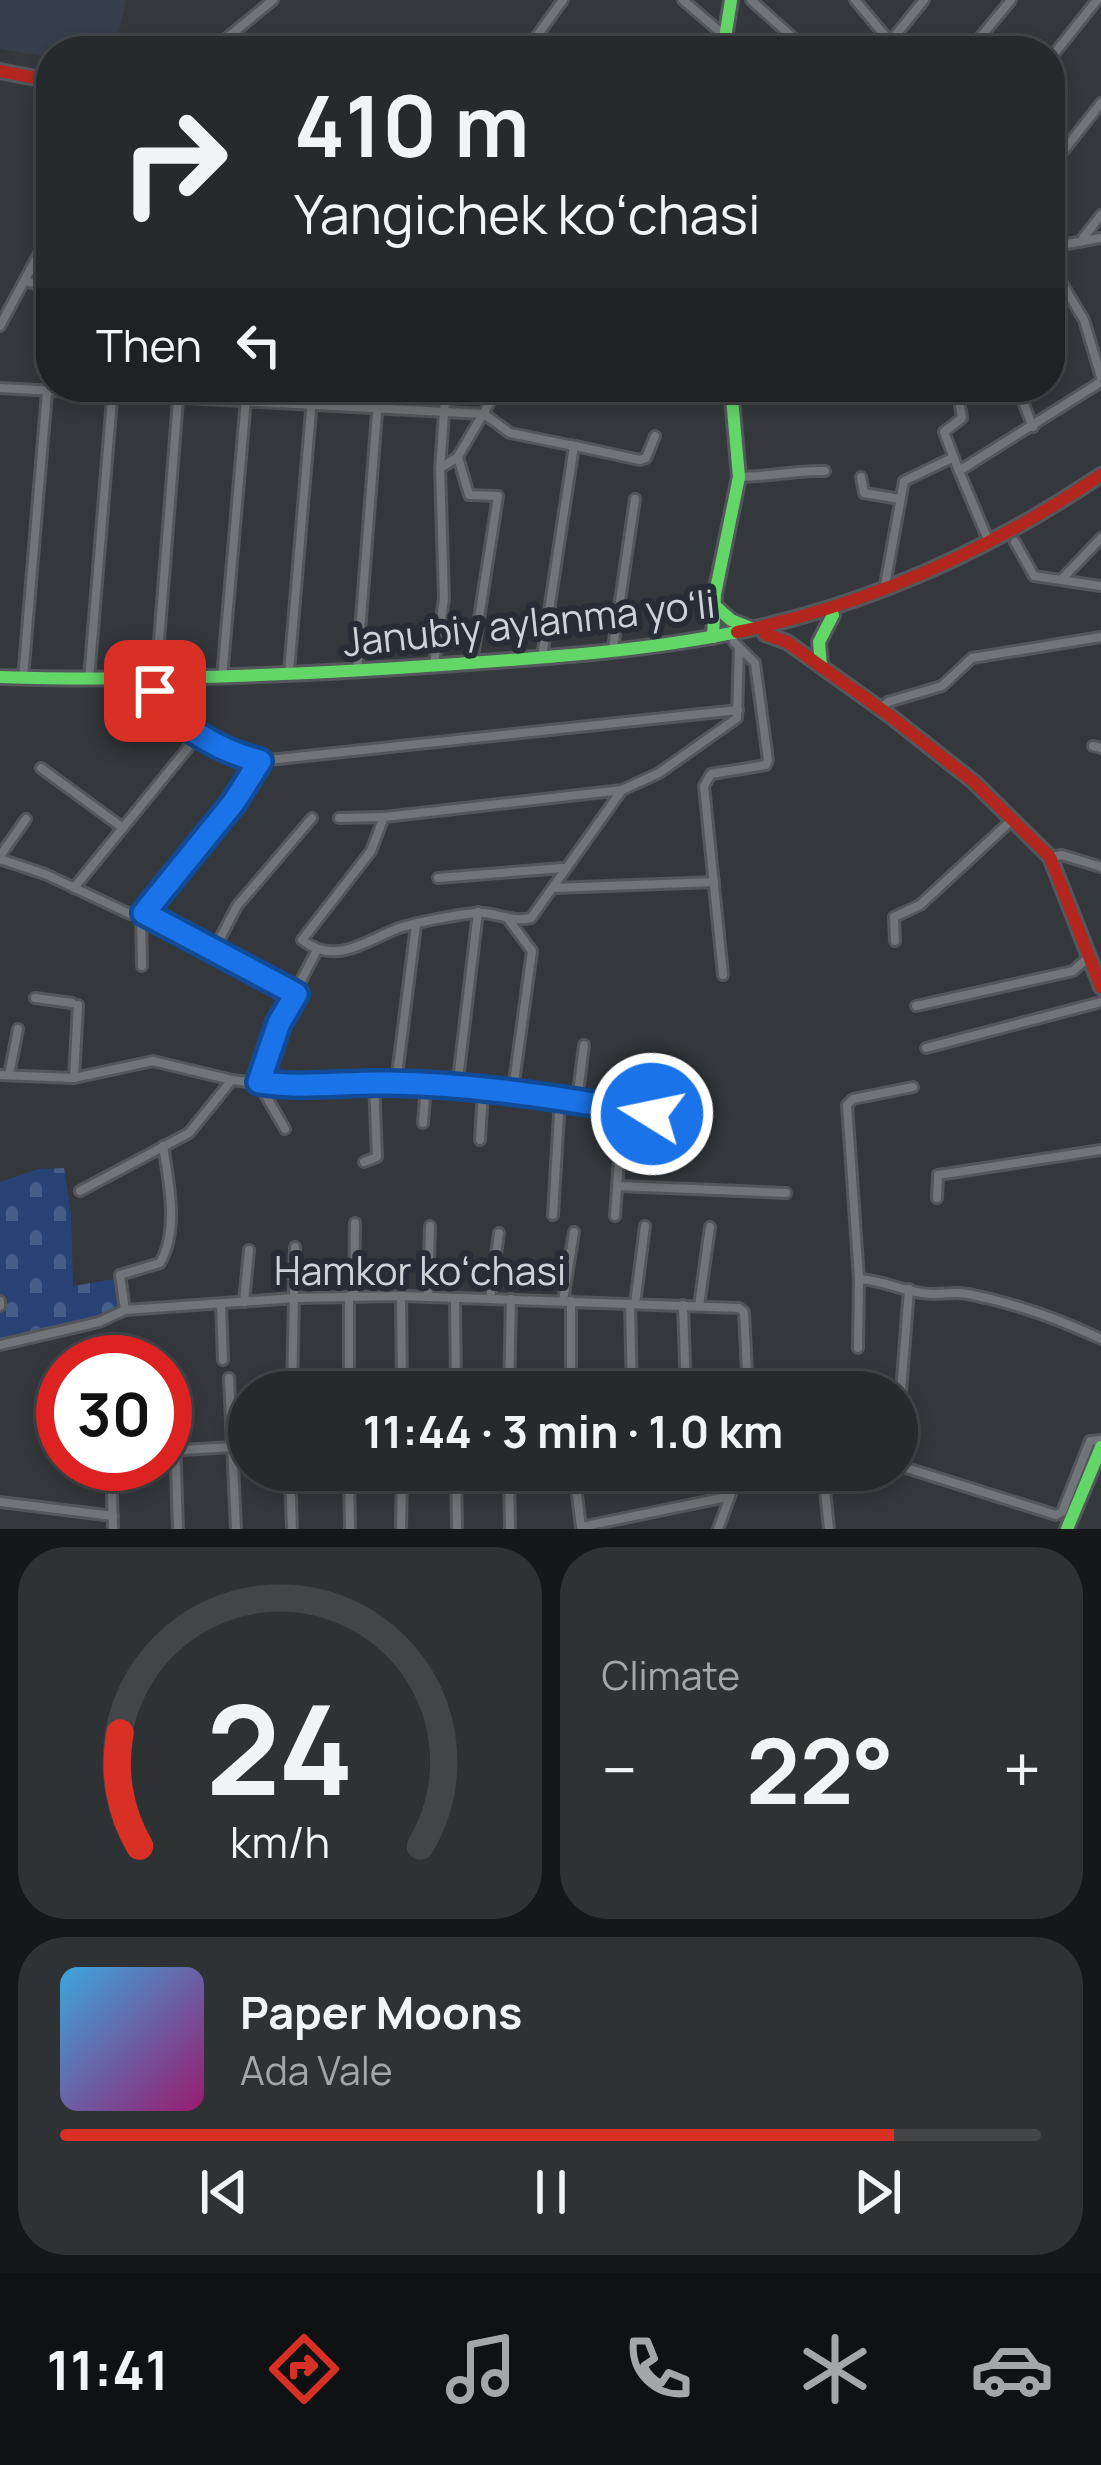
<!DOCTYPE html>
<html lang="en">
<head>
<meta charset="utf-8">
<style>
  :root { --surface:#272a2d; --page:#2f3235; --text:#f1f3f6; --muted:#a4a7aa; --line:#434649; --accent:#d93025 }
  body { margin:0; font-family:Manrope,sans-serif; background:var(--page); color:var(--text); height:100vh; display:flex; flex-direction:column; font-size:45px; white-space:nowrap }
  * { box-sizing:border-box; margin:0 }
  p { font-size:39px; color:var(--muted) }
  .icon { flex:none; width:66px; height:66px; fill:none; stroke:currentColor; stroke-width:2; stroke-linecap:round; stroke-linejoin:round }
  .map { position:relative; height:1529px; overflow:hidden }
  .sheet { display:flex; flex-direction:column; gap:18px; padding:18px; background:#151719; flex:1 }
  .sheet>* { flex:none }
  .top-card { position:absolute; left:36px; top:36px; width:1029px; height:366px; border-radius:48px; box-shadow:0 6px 18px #0003,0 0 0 3px var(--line); background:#272a2d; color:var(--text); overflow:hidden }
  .speed { position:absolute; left:36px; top:1335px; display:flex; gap:24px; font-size:60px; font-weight:700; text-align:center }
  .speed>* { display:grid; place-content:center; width:156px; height:156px; border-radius:50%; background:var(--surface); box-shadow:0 6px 18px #0003,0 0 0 3px var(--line); line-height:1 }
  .speed .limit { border:18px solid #d22; background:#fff; color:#111 }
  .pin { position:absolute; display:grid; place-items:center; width:102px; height:102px; color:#fff; margin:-51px; border-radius:24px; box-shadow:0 6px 18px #0006 }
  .me { position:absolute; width:132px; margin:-66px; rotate:280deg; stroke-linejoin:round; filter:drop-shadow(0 0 9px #0008) }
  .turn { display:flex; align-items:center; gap:42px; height:252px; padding:0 60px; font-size:54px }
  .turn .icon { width:156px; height:156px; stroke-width:2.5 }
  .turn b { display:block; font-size:84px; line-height:102px }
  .then { display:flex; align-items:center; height:114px; padding:0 60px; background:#0003; gap:24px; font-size:45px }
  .big { font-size:90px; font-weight:700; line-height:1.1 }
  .sheet .card { flex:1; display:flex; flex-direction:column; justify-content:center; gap:18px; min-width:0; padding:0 42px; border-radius:48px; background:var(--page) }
  .sheet .dial { align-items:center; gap:0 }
  .dial svg { height:312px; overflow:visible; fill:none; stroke:var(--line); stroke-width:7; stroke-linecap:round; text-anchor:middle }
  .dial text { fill:var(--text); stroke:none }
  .song { display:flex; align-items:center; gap:36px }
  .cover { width:144px; height:144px; border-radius:18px; background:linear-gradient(135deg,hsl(200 70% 55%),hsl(320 70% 35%)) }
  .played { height:12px; border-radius:6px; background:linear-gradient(90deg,var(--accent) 85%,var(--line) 85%) }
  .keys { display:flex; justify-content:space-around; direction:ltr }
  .heat { display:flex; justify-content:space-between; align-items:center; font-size:66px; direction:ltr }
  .sheet .tiles { flex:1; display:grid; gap:18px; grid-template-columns:1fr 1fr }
  .card:last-child { grid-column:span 2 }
  .trip { position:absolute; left:228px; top:1371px; width:690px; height:120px; border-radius:60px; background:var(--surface); box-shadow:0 6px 18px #0003,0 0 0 3px var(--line); font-weight:700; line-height:120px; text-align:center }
  .tabs { display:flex; height:192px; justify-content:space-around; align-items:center; background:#101112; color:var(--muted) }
  .tabs .icon { width:84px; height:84px }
  .tabs .on { color:var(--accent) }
  .tabs b { font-size:54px; color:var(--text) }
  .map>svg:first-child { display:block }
  .built { fill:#373e4c }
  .cemetery { fill:url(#cemetery-stones) }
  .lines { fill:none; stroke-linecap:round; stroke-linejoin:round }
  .street-casing { stroke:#53565a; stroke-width:14 }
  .fast-casing { stroke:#53565a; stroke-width:18 }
  .jam-casing { stroke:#53565a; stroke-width:18 }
  .street { stroke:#717478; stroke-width:8 }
  .fast { stroke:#63d668; stroke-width:12 }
  .jam { stroke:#b3261e; stroke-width:12 }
  .route-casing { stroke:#114b97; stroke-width:30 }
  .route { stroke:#1a73e8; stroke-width:21 }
  .labels { text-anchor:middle; stroke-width:12; stroke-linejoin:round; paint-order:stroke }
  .street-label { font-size:39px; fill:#cfd2d8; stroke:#282c36 }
</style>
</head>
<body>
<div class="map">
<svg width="1101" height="1529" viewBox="0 0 1101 1529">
  <defs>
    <pattern id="cemetery-stones" width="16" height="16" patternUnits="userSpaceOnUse" patternTransform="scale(3)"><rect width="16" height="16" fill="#284276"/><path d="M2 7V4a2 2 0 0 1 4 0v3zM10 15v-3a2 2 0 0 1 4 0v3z" fill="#465c89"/></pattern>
  </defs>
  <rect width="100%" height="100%" fill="#34383c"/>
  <!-- built -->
  <path class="built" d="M0,0H126L115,51H51V58L0,49Z"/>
  <!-- cemetery -->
  <path class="cemetery" d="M64,1168L71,1213L73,1286L114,1279L120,1304L117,1311L0,1342V1309L8,1296L0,1294V1182L38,1169Z"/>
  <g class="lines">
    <!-- street casing -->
    <g class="street-casing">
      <g id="street">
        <path d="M683,0L725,36"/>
        <path d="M751,0L808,51"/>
        <path d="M855,0L898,51"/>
        <path d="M890,42L924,0"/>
        <path d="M211,51L273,0"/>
        <path d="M526,51L563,0"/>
        <path d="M969,51L1011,0"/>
        <path d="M1050,59L1097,0"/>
        <path d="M1050,168L1101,103"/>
        <path d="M1050,230L1063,245"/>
        <path d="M1083,238L1101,215"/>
        <path d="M1050,247L1101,238"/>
        <path d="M1050,273L1057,275L1084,320L1101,377"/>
        <path d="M25,281L51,288"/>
        <path d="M0,326L51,231"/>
        <path d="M957,387L962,418L944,432L959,471"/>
        <path d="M1017,387L1033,427"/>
        <path d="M0,388L484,414L510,433L574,446L542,657"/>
        <path d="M571,445L640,460L646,458L655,436"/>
        <path d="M457,458L499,387"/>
        <path d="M442,467L458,457L469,495L498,496L472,663"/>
        <path d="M739,477C770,477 793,470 825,471"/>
        <path d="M861,477L864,493L900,499"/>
        <path d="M989,542L959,471L1101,382"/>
        <path d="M1015,542L1034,576L1101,586"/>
        <path d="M1062,579L1101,538"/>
        <path d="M885,585L904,481L952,458"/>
        <path d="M613,648L635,499"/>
        <path d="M434,664L444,599L440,468L446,387"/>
        <path d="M357,670L379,387"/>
        <path d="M289,672L313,387"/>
        <path d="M23,678L47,392"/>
        <path d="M222,678L247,387"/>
        <path d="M89,679L113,387"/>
        <path d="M156,679L179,387"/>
        <path d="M153,687C176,724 217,750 259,761"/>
        <path d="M880,709L888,702L942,686L972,658L1101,637"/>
        <path d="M1093,746L1101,748"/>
        <path d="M41,768L123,828"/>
        <path d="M622,790L531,918C511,923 494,911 475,913C455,915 418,922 399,928C365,941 336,966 302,940L371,851L384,817L622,790L659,773L737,718L739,648"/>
        <path d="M339,818L384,817"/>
        <path d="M0,856L26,819"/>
        <path d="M1050,857L1062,855L1101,867"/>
        <path d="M0,859L45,874L130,914L144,913L296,994"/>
        <path d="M438,878L562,868"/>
        <path d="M74,888L200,733"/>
        <path d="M554,888L714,882"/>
        <path d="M144,913L234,802L259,761L738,710"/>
        <path d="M141,915L142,966"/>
        <path d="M508,919L532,951L513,1090"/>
        <path d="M895,941L894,917L920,905L1012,820"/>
        <path d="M214,950L237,906L312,818"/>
        <path d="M723,975L704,786L711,774L766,765L768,760L755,663L734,642"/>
        <path d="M35,998L72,1003"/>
        <path d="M916,1006L1073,971L1090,956"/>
        <path d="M926,1048L1101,1002"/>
        <path d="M0,1075L74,1078L153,1061L232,1080L282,1086L422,1084L513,1090L618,1108L622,1116L615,1216"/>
        <path d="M9,1075L18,1029"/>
        <path d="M74,1078L78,1005"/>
        <path d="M396,1083L416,925"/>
        <path d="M457,1088L478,912"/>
        <path d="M577,1101L584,1045"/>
        <path d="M622,1116L682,1112"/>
        <path d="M423,1123L426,1085"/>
        <path d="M285,1129L258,1082L279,1023L317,950"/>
        <path d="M480,1140L483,1090"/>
        <path d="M364,1162L377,1157L374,1083"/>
        <path d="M618,1186L786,1193"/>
        <path d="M80,1191L189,1133L231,1081"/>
        <path d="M937,1198L938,1175L1101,1150"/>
        <path d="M553,1215L560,1098"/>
        <path d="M859,1279C882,1280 900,1290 922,1293C937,1296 952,1291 968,1294C1014,1303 1059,1319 1101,1339"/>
        <path d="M354,1296L355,1223"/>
        <path d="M401,1296L402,1392"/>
        <path d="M428,1297L430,1226"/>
        <path d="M455,1298L456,1392"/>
        <path d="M490,1299L499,1233"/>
        <path d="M0,1301V1306"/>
        <path d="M563,1301L574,1232"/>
        <path d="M571,1301V1392"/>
        <path d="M244,1302L249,1250"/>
        <path d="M221,1304L223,1360"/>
        <path d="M630,1304L632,1392"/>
        <path d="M635,1304L645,1226"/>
        <path d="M683,1305L686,1392"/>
        <path d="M699,1306L710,1227"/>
        <path d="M125,1310L120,1275L160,1263C179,1231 169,1182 163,1146"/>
        <path d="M0,1345L99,1322L125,1310L295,1298L401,1296L739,1308L744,1312L748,1392"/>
        <path d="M858,1348L859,1279L847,1105L853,1099L913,1087"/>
        <path d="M173,1378L178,1529"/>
        <path d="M229,1378L236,1529"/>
        <path d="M292,1392L295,1247"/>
        <path d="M349,1392V1296"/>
        <path d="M509,1392L511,1299"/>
        <path d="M897,1444L909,1289"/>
        <path d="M165,1451L249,1446"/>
        <path d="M111,1464L113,1529"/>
        <path d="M897,1465L1056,1515L1062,1512L1090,1441L1101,1440"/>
        <path d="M290,1470L292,1529"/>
        <path d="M349,1470L350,1529"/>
        <path d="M456,1470L457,1529"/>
        <path d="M509,1470L510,1529"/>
        <path d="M574,1470L581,1527L727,1497"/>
        <path d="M823,1470L829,1529"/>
        <path d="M0,1502L113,1516"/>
        <path d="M401,1529L402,1470"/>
        <path d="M718,1529L734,1486L801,1470"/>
      </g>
    </g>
    <!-- fast casing -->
    <g class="fast-casing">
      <g id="fast">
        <path d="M723,51L731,0"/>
        <path d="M713,604L731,620L751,628"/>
        <path d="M713,637L715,594L739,477L731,387"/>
        <path d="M821,665L819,642L833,615"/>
        <path d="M0,677C153,682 304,675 456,664C550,657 644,651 737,632"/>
        <path d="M1067,1529L1101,1447"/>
      </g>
    </g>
    <!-- jam casing -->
    <g class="jam-casing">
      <g id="jam">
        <path d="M0,71L51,81"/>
        <path d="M737,632C869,605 990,550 1101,475"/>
        <path d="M765,634L787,642L889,715L974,782L1050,857L1101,987"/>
      </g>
    </g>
    <!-- street -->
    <use href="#street" class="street"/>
    <!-- fast -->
    <use href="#fast" class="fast"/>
    <!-- jam -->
    <use href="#jam" class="jam"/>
  </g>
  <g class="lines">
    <!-- route casing -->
    <g class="route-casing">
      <path id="route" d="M155,691C174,726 222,752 260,761L234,802L144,913L296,994L279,1023L259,1082C301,1089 345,1082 388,1083C465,1084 542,1095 618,1108L622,1116L652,1114"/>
    </g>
    <!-- route -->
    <use href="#route" class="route"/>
  </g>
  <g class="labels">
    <!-- street labels -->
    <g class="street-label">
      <text transform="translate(529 623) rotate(-6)" y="14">Janubiy aylanma yoʻli</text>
      <text x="420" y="1285">Hamkor koʻchasi</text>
    </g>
  </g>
</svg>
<div class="speed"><div class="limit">30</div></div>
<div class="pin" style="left:155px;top:691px;background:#d93025"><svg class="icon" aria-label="arrive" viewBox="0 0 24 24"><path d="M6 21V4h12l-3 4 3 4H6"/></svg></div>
<svg class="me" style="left:652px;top:1114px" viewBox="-20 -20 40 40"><circle r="17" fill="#1a73e8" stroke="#fff" stroke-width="3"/><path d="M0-11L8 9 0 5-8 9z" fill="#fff"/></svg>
<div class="trip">11:44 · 3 min · 1.0 km</div>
<div class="top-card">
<div class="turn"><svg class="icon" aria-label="right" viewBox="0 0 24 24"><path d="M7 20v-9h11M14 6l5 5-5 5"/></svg><div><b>410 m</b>Yangichek koʻchasi</div></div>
<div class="then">Then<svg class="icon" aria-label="left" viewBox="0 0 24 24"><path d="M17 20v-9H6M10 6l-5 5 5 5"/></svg></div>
</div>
</div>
<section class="sheet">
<div class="tiles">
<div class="card dial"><svg viewBox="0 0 100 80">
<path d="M14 69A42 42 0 1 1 86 69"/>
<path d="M14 69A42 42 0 0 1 9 40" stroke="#d93025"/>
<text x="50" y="56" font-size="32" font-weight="700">24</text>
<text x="50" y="72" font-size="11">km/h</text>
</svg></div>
<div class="card"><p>Climate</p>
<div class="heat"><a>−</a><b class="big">22°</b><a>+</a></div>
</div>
<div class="card">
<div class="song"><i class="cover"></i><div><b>Paper Moons</b><p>Ada Vale</p></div></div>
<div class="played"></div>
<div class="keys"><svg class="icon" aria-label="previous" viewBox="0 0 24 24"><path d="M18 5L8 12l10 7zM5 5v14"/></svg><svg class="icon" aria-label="pause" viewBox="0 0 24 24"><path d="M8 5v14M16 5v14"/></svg><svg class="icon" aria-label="next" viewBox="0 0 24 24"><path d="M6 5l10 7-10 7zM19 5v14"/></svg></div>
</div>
</div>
</section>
<nav class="tabs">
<b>11:41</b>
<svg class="icon on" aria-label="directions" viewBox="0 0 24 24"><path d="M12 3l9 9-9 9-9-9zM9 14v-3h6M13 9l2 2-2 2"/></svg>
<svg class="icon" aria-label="music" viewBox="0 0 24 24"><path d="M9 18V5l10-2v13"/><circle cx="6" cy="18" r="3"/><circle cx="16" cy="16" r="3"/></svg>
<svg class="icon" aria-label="phone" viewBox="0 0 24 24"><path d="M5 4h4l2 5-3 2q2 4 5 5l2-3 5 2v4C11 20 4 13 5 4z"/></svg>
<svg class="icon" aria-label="climate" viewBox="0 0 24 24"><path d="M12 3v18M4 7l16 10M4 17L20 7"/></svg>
<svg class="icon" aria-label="car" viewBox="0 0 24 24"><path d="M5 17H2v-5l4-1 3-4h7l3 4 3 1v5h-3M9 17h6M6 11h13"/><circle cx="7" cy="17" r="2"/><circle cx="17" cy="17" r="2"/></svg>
</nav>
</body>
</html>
